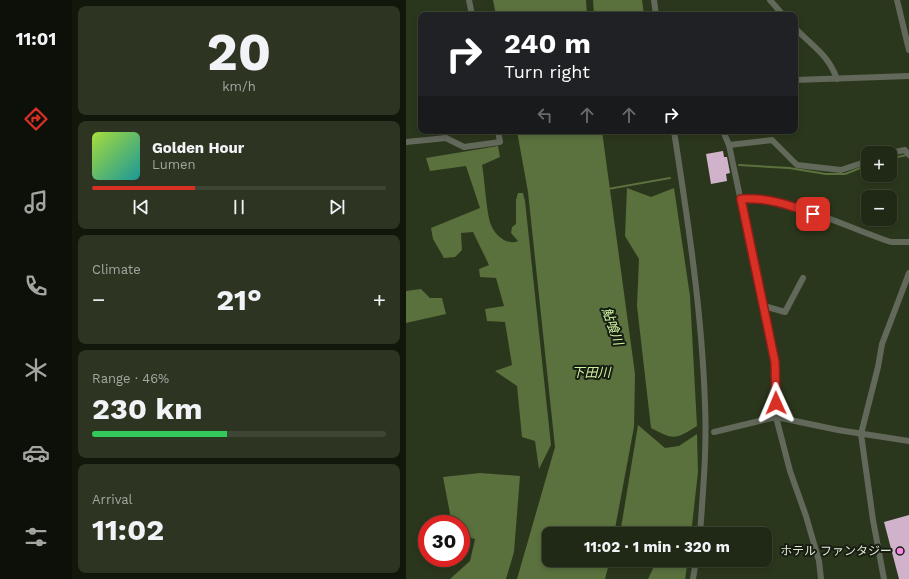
<!DOCTYPE html>
<html lang="en">
<head>
<meta charset="utf-8">
<style>
  :root { --surface:#202915; --page:#2d3522; --text:#f1f3f6; --muted:#a2a6a0; --line:#3d4534; --accent:#d93025 }
  body { margin:0; font-family:"Work Sans","Noto Sans JP",sans-serif; background:var(--page); color:var(--text); height:100vh; display:flex; flex-direction:column; font-size:15px; white-space:nowrap }
  * { box-sizing:border-box; margin:0 }
  p { font-size:13px; color:var(--muted) }
  .icon { flex:none; width:22px; height:22px; fill:none; stroke:currentColor; stroke-width:2; stroke-linecap:round; stroke-linejoin:round }
  .map { position:relative; flex:1; overflow:hidden }
  .sheet { display:flex; flex-direction:column; gap:6px; padding:6px; background:#12170c; width:334px }
  .sheet>* { flex:none }
  .banner { position:absolute; left:12px; top:12px; width:380px; height:122px; border-radius:8px; box-shadow:0 2px 6px #0003,0 0 0 1px var(--line); background:#202124; color:#fff; overflow:hidden }
  .tools { position:absolute; left:455px; top:146px; display:grid; gap:8px }
  .tools a { display:grid; place-items:center; width:36px; height:36px; border-radius:8px; background:var(--surface); box-shadow:0 2px 6px #0003,0 0 0 1px var(--line); font-size:20px }
  .speed { position:absolute; left:12px; top:515px; display:flex; gap:8px; font-size:20px; font-weight:700; text-align:center }
  .speed>* { display:grid; place-content:center; width:52px; height:52px; border-radius:50%; background:var(--surface); box-shadow:0 2px 6px #0003,0 0 0 1px var(--line); line-height:1 }
  .speed .limit { border:6px solid #d22; background:#fff; color:#111 }
  .pin { position:absolute; display:grid; place-items:center; width:34px; height:34px; color:#fff; margin:-17px; border-radius:8px; box-shadow:0 2px 6px #0006 }
  .me { position:absolute; width:44px; margin:-22px; rotate:359deg; stroke-linejoin:round; filter:drop-shadow(0 0 3px #0008) }
  .turn { display:flex; align-items:center; gap:14px; height:84px; padding:0 20px; font-size:18px }
  .turn .icon { width:52px; height:52px; stroke-width:2.5 }
  .turn b { display:block; font-size:28px; line-height:34px }
  .lanes { display:flex; align-items:center; height:38px; padding:0 20px; background:#0003; justify-content:center; gap:20px; direction:ltr }
  .lanes .off { opacity:.35 }
  .big { font-size:30px; font-weight:700; line-height:1.1 }
  .sheet .widget { flex:1; display:flex; flex-direction:column; justify-content:center; gap:6px; min-width:0; padding:0 14px; border-radius:8px; background:var(--page) }
  .sheet .dial { align-items:center; gap:0 }
  .dial b { font-size:52px; line-height:1 }
  .song { display:flex; align-items:center; gap:12px }
  .cover { width:48px; height:48px; border-radius:6px; background:linear-gradient(135deg,hsl(80 70% 55%),hsl(180 70% 35%)) }
  .played { height:4px; border-radius:2px; background:linear-gradient(90deg,var(--accent) 35%,var(--line) 35%) }
  .keys { display:flex; justify-content:space-around; direction:ltr }
  .heat { display:flex; justify-content:space-between; align-items:center; font-size:22px; direction:ltr }
  .charge { height:6px; border-radius:3px; background:linear-gradient(90deg,#34c759 46%,var(--line) 0) }
  .trip { position:absolute; left:136px; top:527px; width:230px; height:40px; border-radius:8px; background:var(--surface); box-shadow:0 2px 6px #0003,0 0 0 1px var(--line); font-weight:700; line-height:40px; text-align:center }
  main { display:flex; flex:1; min-height:0 }
  .menu { display:flex; flex-direction:column; width:72px; justify-content:space-around; align-items:center; background:#0d1008; color:var(--muted) }
  .menu .icon { width:28px; height:28px }
  .menu .selected { color:var(--accent) }
  .menu b { font-size:18px; color:var(--text) }
  .map>svg:first-child { display:block }
  .forest { fill:#5a703d }
  .water { fill:#5b713e }
  .lines { fill:none; stroke-linecap:round; stroke-linejoin:round }
  .stream { stroke:#5b713e; stroke-width:2 }
  .building { fill:#d1b2cb }
  .minor { stroke:#62695b; stroke-width:6 }
  .route-casing { stroke:#8d1f18; stroke-width:10 }
  .route { stroke:#d93025; stroke-width:7 }
  .poi-dot { fill:#f987e8; stroke:#171d10; stroke-width:1.5 }
  .labels { text-anchor:middle; stroke-width:4; stroke-linejoin:round; paint-order:stroke }
  .poi-label { font-size:12px; fill:#e0e8d7; stroke:#171d10; text-anchor:end }
  .water-label { font-size:13px; font-style:italic; fill:#cef2a3; stroke:#171d10 }
</style>
</head>
<body>
<main>
<nav class="menu">
<b>11:01</b>
<svg class="icon selected" aria-label="directions" viewBox="0 0 24 24"><path d="M12 3l9 9-9 9-9-9zM9 14v-3h6M13 9l2 2-2 2"/></svg>
<svg class="icon" aria-label="music" viewBox="0 0 24 24"><path d="M9 18V5l10-2v13"/><circle cx="6" cy="18" r="3"/><circle cx="16" cy="16" r="3"/></svg>
<svg class="icon" aria-label="phone" viewBox="0 0 24 24"><path d="M5 4h4l2 5-3 2q2 4 5 5l2-3 5 2v4C11 20 4 13 5 4z"/></svg>
<svg class="icon" aria-label="climate" viewBox="0 0 24 24"><path d="M12 3v18M4 7l16 10M4 17L20 7"/></svg>
<svg class="icon" aria-label="car" viewBox="0 0 24 24"><path d="M5 17H2v-5l4-1 3-4h7l3 4 3 1v5h-3M9 17h6M6 11h13"/><circle cx="7" cy="17" r="2"/><circle cx="17" cy="17" r="2"/></svg>
<svg class="icon" aria-label="filters" viewBox="0 0 24 24"><path d="M4 7h16M4 17h16"/><circle cx="9" cy="7" r="2"/><circle cx="15" cy="17" r="2"/></svg>
</nav>
<section class="sheet">
<div class="widget dial"><b>20</b><p>km/h</p></div>
<div class="widget">
<div class="song"><i class="cover"></i><div><b>Golden Hour</b><p>Lumen</p></div></div>
<div class="played"></div>
<div class="keys"><svg class="icon" aria-label="previous" viewBox="0 0 24 24"><path d="M18 5L8 12l10 7zM5 5v14"/></svg><svg class="icon" aria-label="pause" viewBox="0 0 24 24"><path d="M8 5v14M16 5v14"/></svg><svg class="icon" aria-label="next" viewBox="0 0 24 24"><path d="M6 5l10 7-10 7zM19 5v14"/></svg></div>
</div>
<div class="widget"><p>Climate</p>
<div class="heat"><a>−</a><b class="big">21°</b><a>+</a></div>
</div>
<div class="widget"><p>Range · 46%</p><b class="big">230 km</b><div class="charge"></div></div>
<div class="widget"><p>Arrival</p><b class="big">11:02</b></div>
</section>
<div class="map">
<svg width="503" height="579" viewBox="0 0 503 579">
  <rect width="100%" height="100%" fill="#2b371c"/>
  <!-- forest -->
  <g class="forest">
    <path d="M187,0H236L238,15H188Z"/>
    <path d="M92,146L94,157L76,165C79,181 80,211 85,225C89,235 101,246 112,241L105,233L106,227L110,224V200L112,193H117L119,201L145,445L133,469L129,441L116,437L111,386L89,371L106,365L99,322L81,321L79,309L98,306L90,278L74,277L73,269L83,265L67,232L55,233L56,250L49,257L38,258L27,239L25,228L74,208L60,166L24,171L20,158Z"/>
    <path d="M221,188L245,197L268,188L284,296L291,426C269,440 268,440 245,428L231,306L233,259L219,236Z"/>
    <path d="M15,289L24,298H36L40,314L0,323V291Z"/>
    <path d="M232,425L259,448L273,446L291,434L292,472L285,534H257L215,528Z"/>
    <path d="M74,473L114,476L108,552L100,579H44L64,561L69,539L55,535V524H46L37,477Z"/>
    <path d="M251,560H282L279,579H242Z"/>
  </g>
  <!-- water -->
  <g class="water">
    <path d="M87,0H180L181,15H90Z"/>
    <path d="M111,131H196L229,374L228,427L208,534H143V560H204L199,579H111L149,447L122,192Z"/>
  </g>
  <g class="lines">
    <!-- stream -->
    <g class="stream">
      <path d="M484,159L500,155"/>
      <path d="M333,165L383,168L420,174H439L462,165"/>
      <path d="M202,189L264,178"/>
    </g>
  </g>
  <!-- building -->
  <g class="building">
    <path d="M317,151L318,157H321L324,173L320,174L321,181L305,184L300,154Z"/>
    <path d="M503,515V579H493L478,522Z"/>
  </g>
  <g class="lines">
    <!-- minor -->
    <g class="minor">
      <path d="M63,0L66,15"/>
      <path d="M248,0L250,15"/>
      <path d="M364,0L377,15"/>
      <path d="M491,0L503,50"/>
      <path d="M389,28C406,46 422,54 431,79"/>
      <path d="M389,80L503,76"/>
      <path d="M268,131C282,221 296,313 299,404C301,448 297,491 294,534"/>
      <path d="M317,131L323,145L369,362L370,417L384,471L400,516L413,561L415,579"/>
      <path d="M0,142L40,138L58,147L94,142L92,131"/>
      <path d="M323,145L366,140L391,165L435,170L462,161"/>
      <path d="M484,153L499,150L503,155"/>
      <path d="M335,199C378,195 442,228 485,242H503"/>
      <path d="M358,306L379,312L397,278"/>
      <path d="M308,432L370,417L432,430L503,441"/>
      <path d="M287,579L290,560"/>
      <path d="M478,579L467,520L455,434L472,367L476,344L503,273"/>
    </g>
  </g>
  <g class="lines">
    <!-- route casing -->
    <g class="route-casing">
      <path id="route" d="M370,403L369,362L335,199C360,197 384,205 407,214"/>
    </g>
    <!-- route -->
    <use href="#route" class="route"/>
  </g>
  <!-- markers -->
  <circle class="poi-dot" cx="494" cy="551" r="4"/>
  <g class="labels">
    <!-- poi labels -->
    <g class="poi-label">
      <text x="486" y="555">ホテル ファンタジー</text>
    </g>
    <!-- water labels -->
    <g class="water-label">
      <text transform="translate(207 326) rotate(71)" y="5">鮎喰川</text>
      <text x="185" y="377">下田川</text>
    </g>
  </g>
</svg>
<div class="tools">
<a>+</a>
<a>−</a>
</div>
<div class="speed"><div class="limit">30</div></div>
<div class="pin" style="left:407px;top:214px;background:#d93025"><svg class="icon" aria-label="arrive" viewBox="0 0 24 24"><path d="M6 21V4h12l-3 4 3 4H6"/></svg></div>
<svg class="me" style="left:370px;top:403px" viewBox="-20 -20 40 40"><path d="M0-17L14 15 0 8-14 15z" fill="#d93025" stroke="#fff" stroke-width="4"/></svg>
<div class="trip">11:02 · 1 min · 320 m</div>
<div class="banner">
<div class="turn"><svg class="icon" aria-label="right" viewBox="0 0 24 24"><path d="M7 20v-9h11M14 6l5 5-5 5"/></svg><div><b>240 m</b>Turn right</div></div>
<div class="lanes"><svg class="icon off" aria-label="left" viewBox="0 0 24 24"><path d="M17 20v-9H6M10 6l-5 5 5 5"/></svg><svg class="icon off" aria-label="ahead" viewBox="0 0 24 24"><path d="M12 20V5M6 11l6-6 6 6"/></svg><svg class="icon off" aria-label="ahead" viewBox="0 0 24 24"><path d="M12 20V5M6 11l6-6 6 6"/></svg><svg class="icon" aria-label="right" viewBox="0 0 24 24"><path d="M7 20v-9h11M14 6l5 5-5 5"/></svg></div>
</div>
</div>
</main>
</body>
</html>
